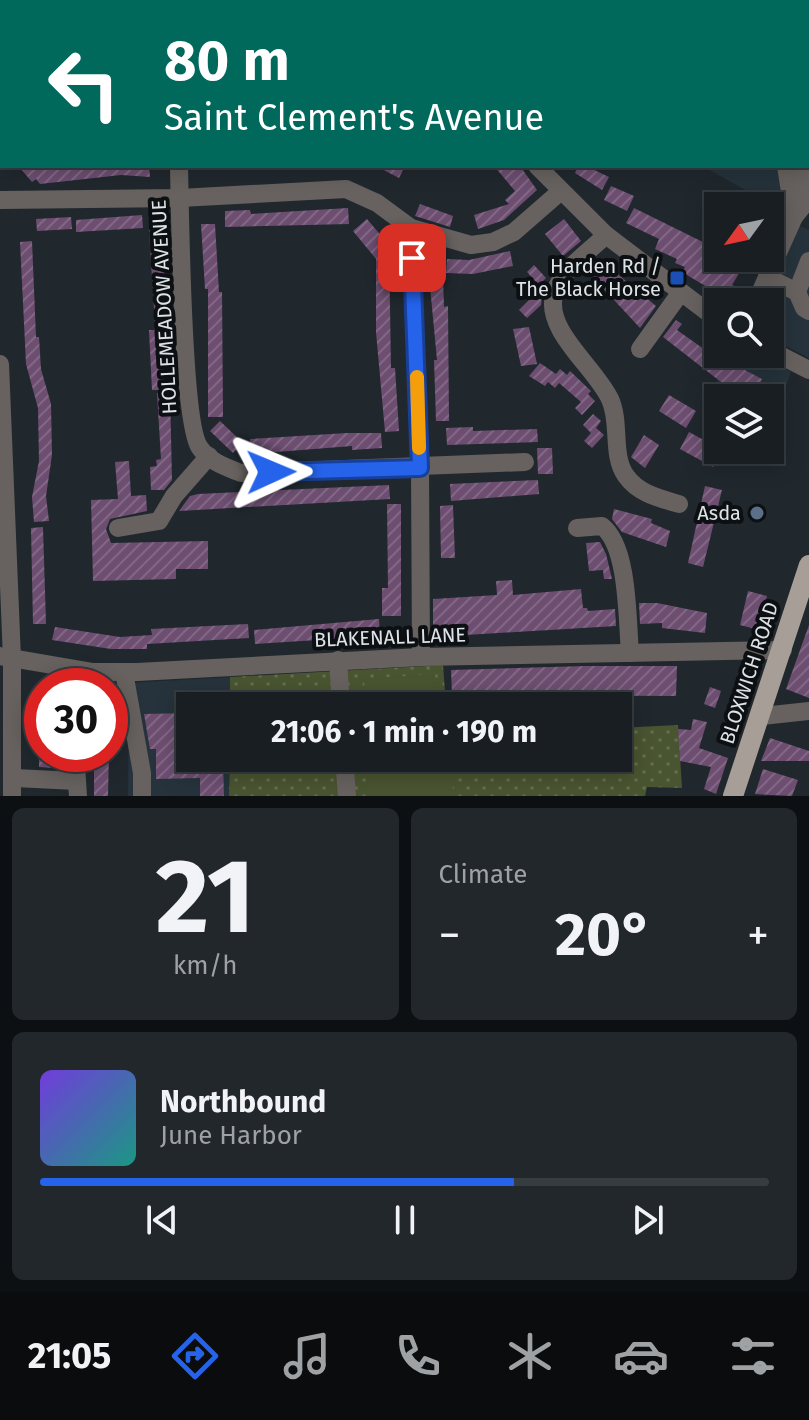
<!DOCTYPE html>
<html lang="en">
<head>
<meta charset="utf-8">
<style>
  :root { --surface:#181e22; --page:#21272a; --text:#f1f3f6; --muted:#9fa2a5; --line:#363c40; --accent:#2563eb }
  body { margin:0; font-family:"Fira Sans",sans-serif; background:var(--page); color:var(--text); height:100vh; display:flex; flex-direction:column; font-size:30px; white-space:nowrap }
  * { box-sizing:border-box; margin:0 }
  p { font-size:26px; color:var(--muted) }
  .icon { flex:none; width:44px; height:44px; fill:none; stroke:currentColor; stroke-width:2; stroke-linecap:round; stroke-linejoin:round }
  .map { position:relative; height:796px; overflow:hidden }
  .sheet { display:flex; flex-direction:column; gap:12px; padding:12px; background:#0d1013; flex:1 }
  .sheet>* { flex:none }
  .guide { position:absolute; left:0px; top:0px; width:810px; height:168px; box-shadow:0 4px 20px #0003,0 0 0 2px var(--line); background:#00695c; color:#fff; overflow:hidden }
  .needle { width:52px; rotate:237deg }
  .tools { position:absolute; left:704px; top:192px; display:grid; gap:16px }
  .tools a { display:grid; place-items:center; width:80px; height:80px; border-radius:0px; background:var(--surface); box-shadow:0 4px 20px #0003,0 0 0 2px var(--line); font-size:40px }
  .speed { position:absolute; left:24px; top:668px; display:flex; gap:16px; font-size:40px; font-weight:700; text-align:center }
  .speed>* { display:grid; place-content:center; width:104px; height:104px; border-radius:50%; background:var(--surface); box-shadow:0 4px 20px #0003,0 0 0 2px var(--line); line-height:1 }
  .speed .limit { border:12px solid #d22; background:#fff; color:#111 }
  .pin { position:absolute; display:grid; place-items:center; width:68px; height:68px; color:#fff; margin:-34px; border-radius:16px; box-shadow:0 4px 12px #0006 }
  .me { position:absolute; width:88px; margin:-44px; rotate:89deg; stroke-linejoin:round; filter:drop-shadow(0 0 6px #0008) }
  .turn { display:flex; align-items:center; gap:28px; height:168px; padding:0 32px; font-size:36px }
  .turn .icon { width:104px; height:104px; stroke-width:2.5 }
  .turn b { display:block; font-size:56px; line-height:68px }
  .big { font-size:60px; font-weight:700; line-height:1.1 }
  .sheet .widget { flex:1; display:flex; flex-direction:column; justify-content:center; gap:12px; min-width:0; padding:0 28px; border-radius:12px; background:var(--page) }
  .sheet .dial { align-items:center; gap:0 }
  .dial b { font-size:104px; line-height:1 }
  .song { display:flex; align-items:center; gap:24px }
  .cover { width:96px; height:96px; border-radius:12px; background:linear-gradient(135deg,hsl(260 70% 55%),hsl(170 70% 35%)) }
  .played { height:8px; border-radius:4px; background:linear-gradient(90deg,var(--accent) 65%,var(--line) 65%) }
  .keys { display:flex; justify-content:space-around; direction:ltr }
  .heat { display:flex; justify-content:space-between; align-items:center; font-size:44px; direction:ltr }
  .sheet .tiles { flex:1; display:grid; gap:12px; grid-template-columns:1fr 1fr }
  .widget:last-child { grid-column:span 2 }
  .trip { position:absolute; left:176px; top:692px; width:456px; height:80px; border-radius:0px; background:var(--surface); box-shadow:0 4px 20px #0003,0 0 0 2px var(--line); font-weight:700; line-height:80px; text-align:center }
  .dock { display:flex; height:128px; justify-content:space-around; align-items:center; background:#0a0c0e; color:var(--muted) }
  .dock .icon { width:56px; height:56px }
  .dock .active { color:var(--accent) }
  .dock b { font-size:36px; color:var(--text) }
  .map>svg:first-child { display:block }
  .built { fill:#26333c }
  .park { fill:url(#park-dots) }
  .pitch { fill:#495430 }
  .building { fill:url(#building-hatch) }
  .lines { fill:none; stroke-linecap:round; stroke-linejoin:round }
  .minor { stroke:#67625f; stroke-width:18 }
  .major { stroke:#a79e98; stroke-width:20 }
  .route-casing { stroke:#184099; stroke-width:20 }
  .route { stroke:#2563eb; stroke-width:14 }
  .slow { stroke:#f59e0b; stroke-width:14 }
  .transit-dot { fill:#1a4fb4; stroke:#0d1013; stroke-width:3 }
  .service-dot { fill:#5c6f8a; stroke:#0d1013; stroke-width:3 }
  .labels { text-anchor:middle; stroke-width:8; stroke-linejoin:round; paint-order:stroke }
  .poi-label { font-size:20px; fill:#dee3e7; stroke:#0d1013; text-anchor:end }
  .street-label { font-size:20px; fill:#dee3e7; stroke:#0d1013 }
</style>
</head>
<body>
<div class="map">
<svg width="809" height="796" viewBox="0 0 809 796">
  <defs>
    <pattern id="park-dots" width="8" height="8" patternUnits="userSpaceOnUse" patternTransform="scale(2)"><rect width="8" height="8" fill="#495430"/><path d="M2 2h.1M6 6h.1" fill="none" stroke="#636c4e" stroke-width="1.8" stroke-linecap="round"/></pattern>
    <pattern id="building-hatch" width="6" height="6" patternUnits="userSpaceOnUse" patternTransform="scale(2)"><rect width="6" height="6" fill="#6d4e71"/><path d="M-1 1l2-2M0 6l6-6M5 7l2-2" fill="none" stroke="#816785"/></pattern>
  </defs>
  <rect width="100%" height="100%" fill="#20282e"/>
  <!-- built -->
  <g class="built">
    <path d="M569,0H809V205L785,212L702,166H808V2Z"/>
    <path d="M798,225L809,230V358L770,338V302H764Z"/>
    <path d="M731,354H756L791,372L770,429V398H718V419L701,410Z"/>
    <path d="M230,677V706H190V758H230L229,796H128L129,683Z"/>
  </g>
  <!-- park -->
  <g class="park">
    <path d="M443,665L446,706H230V677Z"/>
    <path d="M678,725L682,788L647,787L645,796H229L230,758H618V728Z"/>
  </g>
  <!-- pitch -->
  <g class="pitch">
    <path d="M435,674L438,706H366L364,679Z"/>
    <path d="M452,763L453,796H367L366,767Z"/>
  </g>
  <!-- building -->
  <g class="building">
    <path d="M149,166L150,177L121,175L40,184L36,179L32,182L20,168Z"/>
    <path d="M376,166H405L399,178Z"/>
    <path d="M494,166H520L537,190L504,220L478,229L474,215L509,204L505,200L515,191Z"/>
    <path d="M578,166H586L609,177L602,190L575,173Z"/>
    <path d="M611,186L634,196L627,211L604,200Z"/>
    <path d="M420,204L453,216L450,227L415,216Z"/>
    <path d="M348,208L349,224L225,227V211L250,210L251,214Z"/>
    <path d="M634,208L715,248L710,258H731L744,265L732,285L747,292L744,302H732L682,272L685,267L675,263L677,259L655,249L659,239L626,223Z"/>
    <path d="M142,215L143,228L76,232V220Z"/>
    <path d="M71,217L72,229L37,231L36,219Z"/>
    <path d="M367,219L389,245L391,368H395L399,431L385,432L376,332V259L353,231Z"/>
    <path d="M564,219L581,241L563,256L545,234Z"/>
    <path d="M201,224H215L219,292H222L223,417H208V289H205Z"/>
    <path d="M162,229L167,325H155L149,230Z"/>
    <path d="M32,241L36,337H39L41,369L51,404L52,455L46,496L49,521L34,522L32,497L39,461L38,408L26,364L20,242Z"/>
    <path d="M510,251L513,266L473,274L446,273L447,259L469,260Z"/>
    <path d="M602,261L656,306L640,328L590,274Z"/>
    <path d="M534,265L546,278L539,285L527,272Z"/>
    <path d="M429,276H443L444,307L448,306L449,421H436L434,360H437Z"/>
    <path d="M530,283L542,295L541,305L527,318L519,310L530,299L522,291Z"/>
    <path d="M676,320L682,324L677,330L701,347L762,379L760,383L783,391L772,424L770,398H754L721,382L663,337Z"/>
    <path d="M529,327L537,364L521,366L513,329Z"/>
    <path d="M149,330H162L164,390H152Z"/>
    <path d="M540,363L556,374L560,369L567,375L570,371L591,391L588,394L595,401L582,415L575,408L581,402L559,383L555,388L548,382L545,386L529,376Z"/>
    <path d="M170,392L172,480L164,490H151L150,467L157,466L156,460L161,459L157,393Z"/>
    <path d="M669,395L696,411L686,428L659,411Z"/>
    <path d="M593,414L601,421L596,428L604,435L592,448L584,441L591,433L583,425Z"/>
    <path d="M220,421L243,443L233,453L210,431Z"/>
    <path d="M473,427V431L537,429L538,442L447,445L446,428Z"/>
    <path d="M689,432L722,450L713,467L680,449Z"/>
    <path d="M347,433H381L382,448L352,450V446L251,454L250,439Z"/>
    <path d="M644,435L659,445L645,468L631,457Z"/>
    <path d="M537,448H552L553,474H538Z"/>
    <path d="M129,461L131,496L146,495L147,511L110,519L106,529L111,543L208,541V569H176V579L93,581L91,500L118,499L115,462Z"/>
    <path d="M538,480L539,494L451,501L450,484Z"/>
    <path d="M389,485L390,499L179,511L190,496L198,494Z"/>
    <path d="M705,486L722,490L703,567L688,563Z"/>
    <path d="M387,504H401V616H382V588H388Z"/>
    <path d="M453,505L455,558H441L440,506Z"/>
    <path d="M614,509L652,519L651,523L670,531L666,547L622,532L612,519Z"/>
    <path d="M43,527L46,624H33L31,528Z"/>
    <path d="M600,542L606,554L612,579H604L603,570L589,571L586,543Z"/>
    <path d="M512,580L513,595L581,589L583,608H587L588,611L615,609L616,626L433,637V599L497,595L496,581Z"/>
    <path d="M748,591L767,596L759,630L740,625Z"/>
    <path d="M639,603H657L707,613L705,633L662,628V623L640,624Z"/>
    <path d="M379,619L380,636L255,644L254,630Z"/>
    <path d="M248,624L249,638L147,644V649H111L52,640L55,627L120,637L152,635L151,629Z"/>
    <path d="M809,625V698L786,689Z"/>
    <path d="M586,666H677L676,696L452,695L451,670Z"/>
    <path d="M710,687L721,691L715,708L704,704Z"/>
    <path d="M119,713L121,731H110V714Z"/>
    <path d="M190,713V758H223L224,796H200V778L156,779V749H150L144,714Z"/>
    <path d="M693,719L707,722L699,748L728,758L716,794L704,789L711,767L680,761L678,729L691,730Z"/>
    <path d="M770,738L809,751V761H761Z"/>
    <path d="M39,754H55V768L39,767Z"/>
    <path d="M94,754H109L108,796H94Z"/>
    <path d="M763,769L798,780L792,796L755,794Z"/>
  </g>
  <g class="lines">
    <!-- minor -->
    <g class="minor">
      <path d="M175,0V2"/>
      <path d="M436,0L437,2"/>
      <path d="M808,114L809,112"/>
      <path d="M179,166C180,209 182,425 200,448C210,462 226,467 241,473L525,462"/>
      <path d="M537,166L606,235L718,320"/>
      <path d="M786,166L794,217"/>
      <path d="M0,200L180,198L346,189L377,203L411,228L471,245L493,242L514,232L561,191"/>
      <path d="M411,228L420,468L421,657"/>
      <path d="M606,235C589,252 560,270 554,295C545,331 594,366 610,399C621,423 611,455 626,476C639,494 659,498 679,504"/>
      <path d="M767,277L797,292L809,261"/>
      <path d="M797,292L804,308L809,311"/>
      <path d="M756,302L794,217L807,201L804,166"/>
      <path d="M640,349L681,292"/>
      <path d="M770,350L809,370"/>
      <path d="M0,364L12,659V796"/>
      <path d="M118,528L159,521L174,496L209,456"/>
      <path d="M577,528L602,526C629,547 627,620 630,653"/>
      <path d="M0,656L93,672H137L421,657L783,650"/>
      <path d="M338,660L341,706"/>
      <path d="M124,672L142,773V796"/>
      <path d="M762,716L809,711"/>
      <path d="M344,758L347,796"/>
      <path d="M76,765L78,796"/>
      <path d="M15,778L76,781"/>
    </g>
    <!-- major -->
    <path class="major" d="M733,796L809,565"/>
  </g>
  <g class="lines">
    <!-- route casing -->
    <g class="route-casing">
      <path id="route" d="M271,472L420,468L412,258"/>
    </g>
    <!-- route -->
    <use href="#route" class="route"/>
    <!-- slow -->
    <path class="slow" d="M417,377L419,448"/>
  </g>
  <!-- markers -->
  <rect class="transit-dot" x="669" y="270" width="16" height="16" rx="4"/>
  <circle class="service-dot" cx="757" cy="513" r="8"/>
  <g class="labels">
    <!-- poi labels -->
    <g class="poi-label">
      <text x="661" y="273">Harden Rd /<tspan x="661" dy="23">The Black Horse</tspan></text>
      <text x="741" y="520">Asda</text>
    </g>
    <!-- street labels -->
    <g class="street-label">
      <text transform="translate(164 307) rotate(-93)" y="7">HOLLEMEADOW AVENUE</text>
      <text transform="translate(390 637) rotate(-2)" y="7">BLAKENALL LANE</text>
      <text transform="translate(749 673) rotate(-72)" y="7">BLOXWICH ROAD</text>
    </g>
  </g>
</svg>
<div class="tools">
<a><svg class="needle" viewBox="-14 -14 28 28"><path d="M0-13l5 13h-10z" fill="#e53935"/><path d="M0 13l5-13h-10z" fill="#9fa2a5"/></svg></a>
<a><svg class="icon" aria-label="search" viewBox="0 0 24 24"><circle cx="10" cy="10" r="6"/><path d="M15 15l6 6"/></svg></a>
<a><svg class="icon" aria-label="layers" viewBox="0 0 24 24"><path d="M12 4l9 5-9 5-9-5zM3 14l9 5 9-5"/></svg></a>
</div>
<div class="speed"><div class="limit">30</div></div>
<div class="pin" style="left:412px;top:258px;background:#d93025"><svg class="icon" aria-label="arrive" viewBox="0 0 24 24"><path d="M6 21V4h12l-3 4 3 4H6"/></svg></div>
<svg class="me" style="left:271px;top:472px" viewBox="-20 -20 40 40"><path d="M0-17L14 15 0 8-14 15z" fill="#2563eb" stroke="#fff" stroke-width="4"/></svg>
<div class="trip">21:06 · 1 min · 190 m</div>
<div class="guide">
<div class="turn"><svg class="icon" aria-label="left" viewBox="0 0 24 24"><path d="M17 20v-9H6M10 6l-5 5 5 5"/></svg><div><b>80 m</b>Saint Clement's Avenue</div></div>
</div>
</div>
<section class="sheet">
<div class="tiles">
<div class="widget dial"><b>21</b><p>km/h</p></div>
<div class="widget"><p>Climate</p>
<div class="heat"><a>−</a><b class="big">20°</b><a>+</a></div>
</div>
<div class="widget">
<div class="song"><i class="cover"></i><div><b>Northbound</b><p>June Harbor</p></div></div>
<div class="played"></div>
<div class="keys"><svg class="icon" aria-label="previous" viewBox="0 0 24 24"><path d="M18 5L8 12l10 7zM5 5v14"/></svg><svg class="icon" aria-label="pause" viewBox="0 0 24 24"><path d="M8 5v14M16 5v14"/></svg><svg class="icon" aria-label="next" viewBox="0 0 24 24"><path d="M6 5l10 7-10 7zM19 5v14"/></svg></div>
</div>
</div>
</section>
<nav class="dock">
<b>21:05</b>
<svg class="icon active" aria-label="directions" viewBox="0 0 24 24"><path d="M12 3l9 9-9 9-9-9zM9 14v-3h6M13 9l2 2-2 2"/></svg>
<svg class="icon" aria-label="music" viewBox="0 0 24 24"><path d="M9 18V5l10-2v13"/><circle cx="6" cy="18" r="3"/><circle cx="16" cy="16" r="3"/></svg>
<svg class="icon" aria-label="phone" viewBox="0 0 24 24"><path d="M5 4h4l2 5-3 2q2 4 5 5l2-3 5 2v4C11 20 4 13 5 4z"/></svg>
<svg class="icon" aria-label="climate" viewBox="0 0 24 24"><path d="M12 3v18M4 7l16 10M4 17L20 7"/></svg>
<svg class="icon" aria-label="car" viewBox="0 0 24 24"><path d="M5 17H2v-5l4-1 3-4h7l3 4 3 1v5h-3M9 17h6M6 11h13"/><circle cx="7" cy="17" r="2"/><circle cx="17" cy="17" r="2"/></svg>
<svg class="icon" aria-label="filters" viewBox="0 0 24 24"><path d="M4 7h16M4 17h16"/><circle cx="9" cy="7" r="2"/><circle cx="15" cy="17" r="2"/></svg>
</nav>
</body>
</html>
